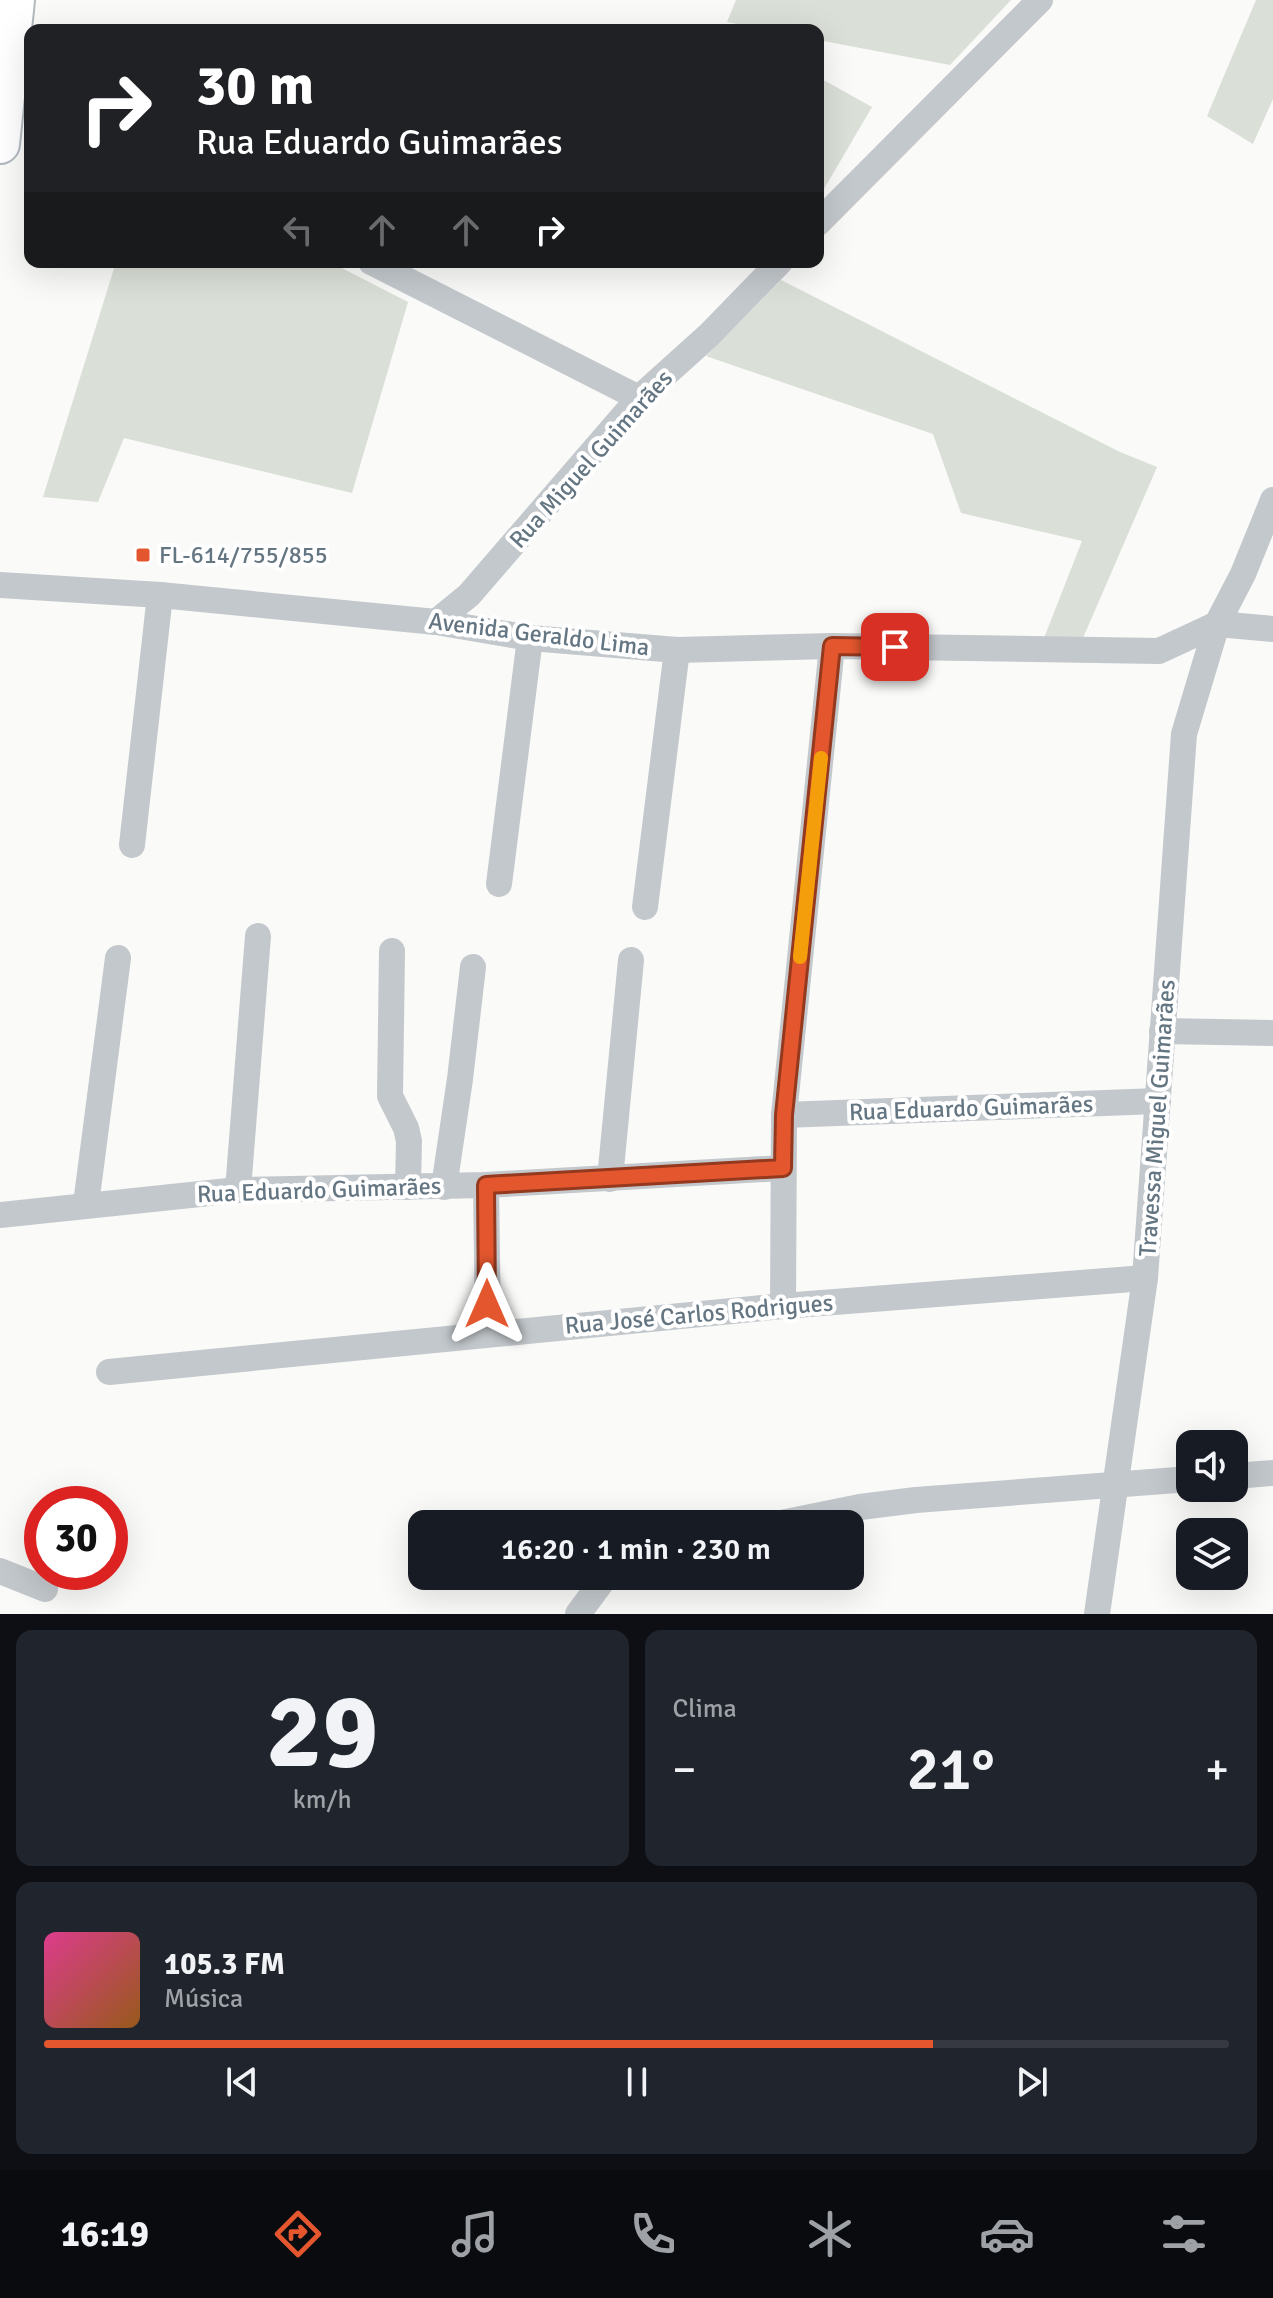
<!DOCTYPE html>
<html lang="pt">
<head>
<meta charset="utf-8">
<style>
  :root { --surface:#171b24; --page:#20242c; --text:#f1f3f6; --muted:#9ea1a6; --line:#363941; --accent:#e4572e }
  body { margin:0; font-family:Signika,sans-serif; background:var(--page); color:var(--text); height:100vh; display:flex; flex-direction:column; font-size:30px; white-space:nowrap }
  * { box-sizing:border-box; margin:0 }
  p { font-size:26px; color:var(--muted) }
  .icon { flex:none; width:44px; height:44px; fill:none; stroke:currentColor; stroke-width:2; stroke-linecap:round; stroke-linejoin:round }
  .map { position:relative; height:1614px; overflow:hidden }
  .sheet { display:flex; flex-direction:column; gap:16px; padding:16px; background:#0d0f14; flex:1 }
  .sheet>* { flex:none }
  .hud { position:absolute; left:24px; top:24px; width:800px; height:244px; border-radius:16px; box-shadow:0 8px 32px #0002; background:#202124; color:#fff; overflow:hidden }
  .controls { position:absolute; left:1176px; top:1430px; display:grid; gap:16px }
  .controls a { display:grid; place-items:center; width:72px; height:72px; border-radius:16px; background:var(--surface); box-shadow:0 8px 32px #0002; font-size:40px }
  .speed { position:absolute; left:24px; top:1486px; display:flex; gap:16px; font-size:40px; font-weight:700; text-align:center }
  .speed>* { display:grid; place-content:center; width:104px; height:104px; border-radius:50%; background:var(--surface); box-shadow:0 8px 32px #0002; line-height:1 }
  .speed .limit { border:12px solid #d22; background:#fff; color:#111 }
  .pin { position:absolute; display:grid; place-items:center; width:68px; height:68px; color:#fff; margin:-34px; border-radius:16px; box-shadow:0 4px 12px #0006 }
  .me { position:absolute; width:88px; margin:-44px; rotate:0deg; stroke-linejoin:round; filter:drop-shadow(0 0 6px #0008) }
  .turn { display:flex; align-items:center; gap:28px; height:168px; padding:0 40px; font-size:36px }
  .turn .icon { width:104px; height:104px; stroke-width:2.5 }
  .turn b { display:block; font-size:56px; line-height:68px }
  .lanes { display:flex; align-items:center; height:76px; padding:0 40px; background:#0003; justify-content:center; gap:40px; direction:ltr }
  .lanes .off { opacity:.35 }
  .big { font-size:60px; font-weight:600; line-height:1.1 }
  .sheet .card { flex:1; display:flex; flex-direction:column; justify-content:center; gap:12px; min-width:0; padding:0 28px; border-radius:16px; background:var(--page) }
  .sheet .dial { align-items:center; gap:0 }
  .dial b { font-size:104px; line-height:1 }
  .song { display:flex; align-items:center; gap:24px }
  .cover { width:96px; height:96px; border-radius:12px; background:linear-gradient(135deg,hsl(330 70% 55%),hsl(30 70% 35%)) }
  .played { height:8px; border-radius:4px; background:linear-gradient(90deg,var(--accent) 75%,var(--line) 75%) }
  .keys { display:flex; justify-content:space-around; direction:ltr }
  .heat { display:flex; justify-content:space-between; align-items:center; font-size:44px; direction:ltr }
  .sheet .tiles { flex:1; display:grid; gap:16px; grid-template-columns:1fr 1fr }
  .card:last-child { grid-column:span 2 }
  .trip { position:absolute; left:408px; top:1510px; width:456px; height:80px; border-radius:16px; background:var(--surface); box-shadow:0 8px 32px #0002; font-weight:600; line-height:80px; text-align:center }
  .tabs { display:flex; height:128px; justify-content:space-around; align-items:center; background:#090b0e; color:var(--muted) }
  .tabs .icon { width:56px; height:56px }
  .tabs .on { color:var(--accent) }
  .tabs b { font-size:36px; color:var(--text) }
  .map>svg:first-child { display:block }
  .green { fill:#dadfd7 }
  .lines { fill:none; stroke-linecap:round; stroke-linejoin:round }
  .secondary-casing { stroke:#b3babf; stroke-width:42 }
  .minor { stroke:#c3c8cc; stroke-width:26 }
  .secondary { stroke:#fff; stroke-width:38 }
  .route-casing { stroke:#94391e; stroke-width:20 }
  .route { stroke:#e4572e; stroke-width:14 }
  .slow { stroke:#f59e0b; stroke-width:14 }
  .poi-dot { fill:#e4572e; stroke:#fff; stroke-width:3 }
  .labels { text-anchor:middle; stroke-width:8; stroke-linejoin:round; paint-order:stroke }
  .street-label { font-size:24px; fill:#657683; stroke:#fff }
  .poi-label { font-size:24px; fill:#657683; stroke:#fff; text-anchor:start }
</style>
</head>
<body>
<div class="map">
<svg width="1273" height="1614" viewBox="0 0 1273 1614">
  <rect width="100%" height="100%" fill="#fafaf8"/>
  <!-- green -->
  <g class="green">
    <path d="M736,0H1011L950,65L818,40V30H767L727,22Z"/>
    <path d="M1256,0H1273V99L1253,144L1207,116Z"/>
    <path d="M818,77L872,107L818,199Z"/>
    <path d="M116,262H330L408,302L352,493L124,438L98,502L43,497Z"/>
    <path d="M781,280L1120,452L1157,467L1083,638H1044L1082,541L961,513L933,434L706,356Z"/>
  </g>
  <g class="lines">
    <!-- secondary casing -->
    <g class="secondary-casing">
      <path id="secondary" d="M0,144L15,0"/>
    </g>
    <!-- minor -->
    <g class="minor">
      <path d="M818,223L1040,0"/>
      <path d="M371,262L639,398"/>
      <path d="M0,585L160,595L436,622L530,638L677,650L832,646L1159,651L1217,624"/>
      <path d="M436,622L469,595L639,398L709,335L780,262"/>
      <path d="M1217,624L1273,629"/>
      <path d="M132,845L160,595"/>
      <path d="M499,884L530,638"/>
      <path d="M645,907L677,650"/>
      <path d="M392,951L390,1096L406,1128L409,1141L408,1187"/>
      <path d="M1162,1031L1273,1033"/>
      <path d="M784,1115L1158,1101"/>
      <path d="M610,1179L631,960"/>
      <path d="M486,1185L488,1333"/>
      <path d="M444,1187L460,1079L473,967"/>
      <path d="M238,1190L258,936"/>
      <path d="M86,1204L118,958"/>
      <path d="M0,1215L238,1190L486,1185L783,1168"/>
      <path d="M783,1306L784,1115L832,646"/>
      <path d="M109,1372L783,1306L1145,1278"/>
      <path d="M1234,1476L1273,1473"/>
      <path d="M776,1524L860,1507L916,1500L1190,1479"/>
      <path d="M0,1571L45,1589"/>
      <path d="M578,1614L606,1576"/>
      <path d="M1097,1614L1145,1278L1184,734L1217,624L1243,574L1273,500"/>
    </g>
    <!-- secondary -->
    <use href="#secondary" class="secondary"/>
  </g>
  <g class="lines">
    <!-- route casing -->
    <g class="route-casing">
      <path id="route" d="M487,1304L486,1185L783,1168L784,1115L832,646L895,647"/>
    </g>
    <!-- route -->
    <use href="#route" class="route"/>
    <!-- slow -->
    <path class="slow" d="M800,957L821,758"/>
  </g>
  <!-- markers -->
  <rect class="poi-dot" x="135" y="547" width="16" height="16" rx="4"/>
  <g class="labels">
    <!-- street labels -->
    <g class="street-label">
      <text transform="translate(591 459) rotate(-48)" y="8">Rua Miguel Guimarães</text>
      <text transform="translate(539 634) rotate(7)" y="8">Avenida Geraldo Lima</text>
      <text transform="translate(971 1108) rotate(-2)" y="8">Rua Eduardo Guimarães</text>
      <text transform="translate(1157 1118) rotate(-86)" y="8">Travessa Miguel Guimarães</text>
      <text transform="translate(319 1190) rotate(-2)" y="8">Rua Eduardo Guimarães</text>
      <text transform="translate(699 1314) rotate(-5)" y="8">Rua José Carlos Rodrigues</text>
    </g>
    <!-- poi labels -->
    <g class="poi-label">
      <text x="159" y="563">FL-614/755/855</text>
    </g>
  </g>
</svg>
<div class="controls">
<a><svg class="icon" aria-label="sound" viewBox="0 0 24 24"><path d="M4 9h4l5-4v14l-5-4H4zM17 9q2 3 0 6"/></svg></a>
<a><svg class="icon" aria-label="layers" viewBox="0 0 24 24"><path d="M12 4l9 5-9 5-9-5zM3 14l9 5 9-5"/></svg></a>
</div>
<div class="speed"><div class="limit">30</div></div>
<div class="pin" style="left:895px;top:647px;background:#d93025"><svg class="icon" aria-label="arrive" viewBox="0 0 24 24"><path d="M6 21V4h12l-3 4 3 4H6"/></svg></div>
<svg class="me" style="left:487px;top:1304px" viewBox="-20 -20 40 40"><path d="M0-17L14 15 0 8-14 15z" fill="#e4572e" stroke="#fff" stroke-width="4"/></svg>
<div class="trip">16:20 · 1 min · 230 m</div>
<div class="hud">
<div class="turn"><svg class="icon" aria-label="right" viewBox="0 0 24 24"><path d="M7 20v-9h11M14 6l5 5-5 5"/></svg><div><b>30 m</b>Rua Eduardo Guimarães</div></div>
<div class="lanes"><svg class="icon off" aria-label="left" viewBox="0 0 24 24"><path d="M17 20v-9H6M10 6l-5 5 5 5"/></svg><svg class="icon off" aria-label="ahead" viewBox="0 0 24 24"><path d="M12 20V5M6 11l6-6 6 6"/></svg><svg class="icon off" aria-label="ahead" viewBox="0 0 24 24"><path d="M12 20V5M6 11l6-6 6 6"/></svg><svg class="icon" aria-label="right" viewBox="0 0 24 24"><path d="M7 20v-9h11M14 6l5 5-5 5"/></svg></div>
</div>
</div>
<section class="sheet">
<div class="tiles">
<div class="card dial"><b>29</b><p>km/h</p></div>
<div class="card"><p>Clima</p>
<div class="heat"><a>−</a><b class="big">21°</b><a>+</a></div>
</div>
<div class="card">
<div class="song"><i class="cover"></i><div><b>105.3 FM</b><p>Música</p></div></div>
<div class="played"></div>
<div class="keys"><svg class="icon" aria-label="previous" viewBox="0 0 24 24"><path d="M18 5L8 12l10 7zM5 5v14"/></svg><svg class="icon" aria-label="pause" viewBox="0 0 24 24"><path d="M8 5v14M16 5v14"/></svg><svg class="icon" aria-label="next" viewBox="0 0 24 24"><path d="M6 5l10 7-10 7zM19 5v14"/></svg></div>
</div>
</div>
</section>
<nav class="tabs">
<b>16:19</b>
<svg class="icon on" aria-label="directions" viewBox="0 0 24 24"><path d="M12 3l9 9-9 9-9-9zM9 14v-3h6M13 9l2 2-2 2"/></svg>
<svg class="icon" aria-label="music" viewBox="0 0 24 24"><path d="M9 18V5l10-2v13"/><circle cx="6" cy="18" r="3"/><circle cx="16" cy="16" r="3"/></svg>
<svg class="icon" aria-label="phone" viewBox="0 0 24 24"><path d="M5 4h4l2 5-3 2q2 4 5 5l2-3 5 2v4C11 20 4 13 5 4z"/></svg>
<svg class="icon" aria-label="climate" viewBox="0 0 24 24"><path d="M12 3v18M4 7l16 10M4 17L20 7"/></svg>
<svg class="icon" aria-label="car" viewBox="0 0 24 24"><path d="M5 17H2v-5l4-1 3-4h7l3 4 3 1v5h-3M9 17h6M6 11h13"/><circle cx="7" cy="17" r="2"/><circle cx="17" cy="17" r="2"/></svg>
<svg class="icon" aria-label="filters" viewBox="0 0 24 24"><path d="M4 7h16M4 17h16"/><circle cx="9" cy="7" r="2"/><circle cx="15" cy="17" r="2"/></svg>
</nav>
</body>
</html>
